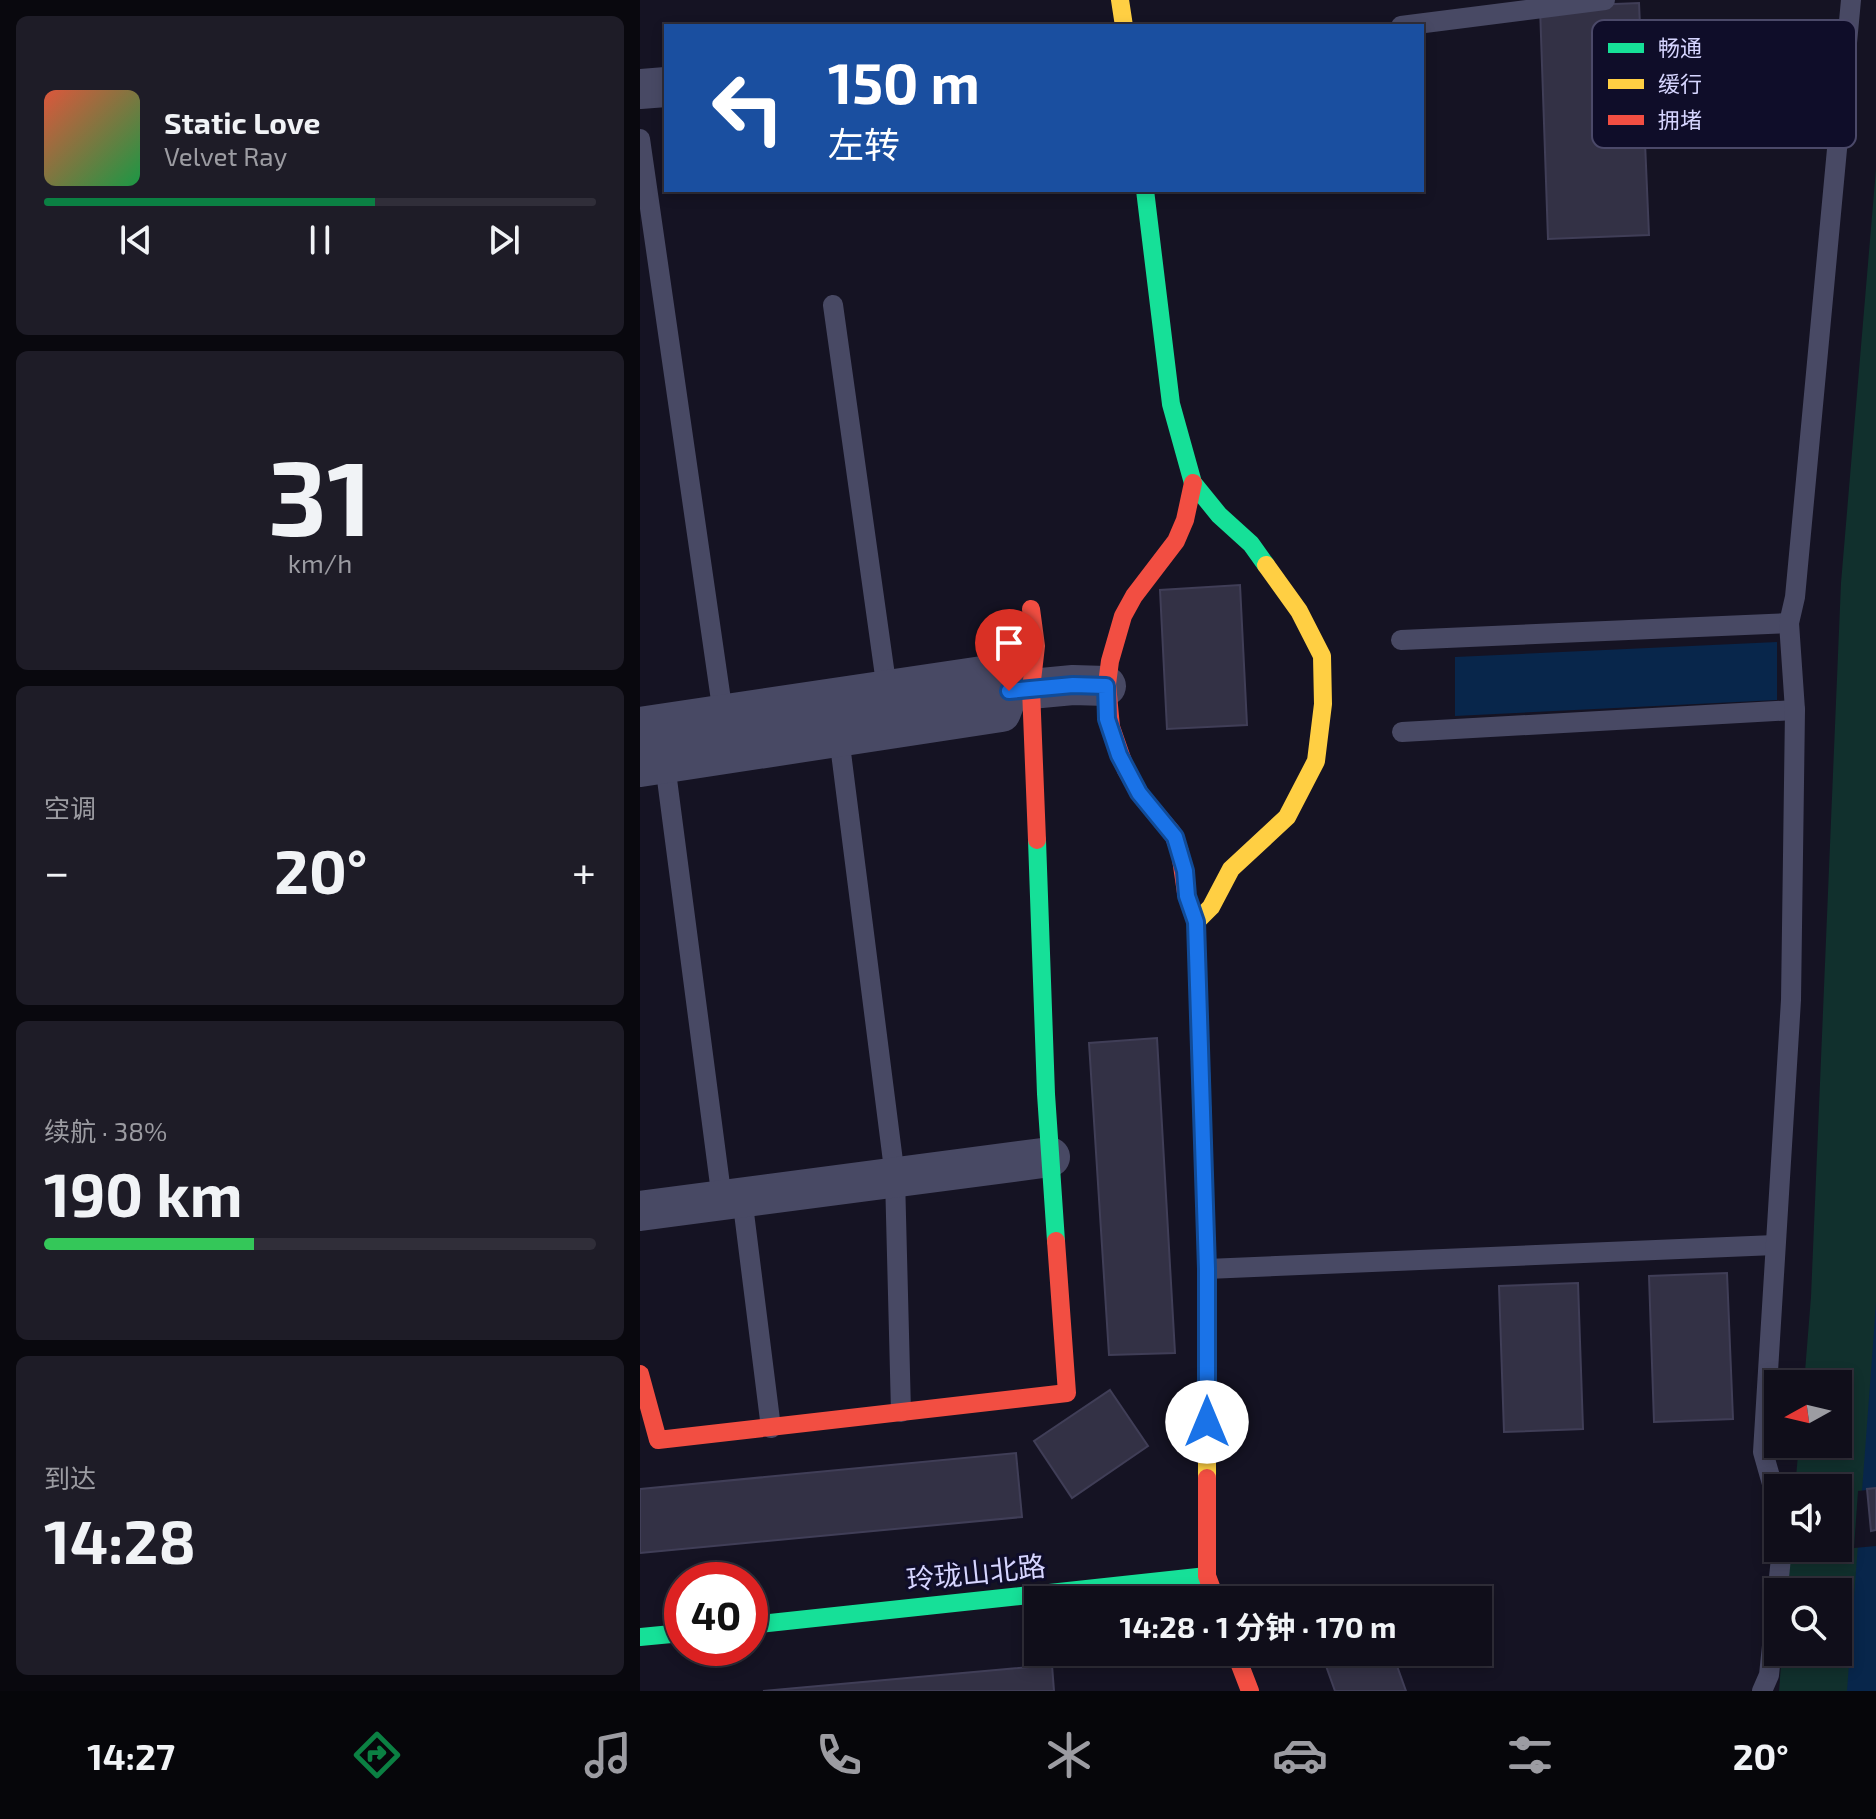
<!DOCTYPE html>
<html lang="zh">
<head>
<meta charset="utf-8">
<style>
  :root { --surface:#100e1a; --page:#1e1c27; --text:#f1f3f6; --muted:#9c9ca2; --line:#302e39; --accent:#0b8043 }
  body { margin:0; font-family:"Exo 2","Noto Sans SC",sans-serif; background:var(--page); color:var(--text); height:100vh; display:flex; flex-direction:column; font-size:30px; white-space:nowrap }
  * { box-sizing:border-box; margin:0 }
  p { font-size:26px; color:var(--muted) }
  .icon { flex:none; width:44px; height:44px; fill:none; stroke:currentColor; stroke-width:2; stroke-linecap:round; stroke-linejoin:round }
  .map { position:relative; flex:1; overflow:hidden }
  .panel { display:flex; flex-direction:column; gap:16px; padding:16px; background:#09080e; width:640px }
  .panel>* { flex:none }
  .top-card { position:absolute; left:24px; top:24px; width:760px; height:168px; border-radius:0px; box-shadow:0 4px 12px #0003,0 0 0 2px var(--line); background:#1a4fa0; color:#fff; overflow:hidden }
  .needle { width:52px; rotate:262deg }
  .controls { position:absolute; left:1124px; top:1370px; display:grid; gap:16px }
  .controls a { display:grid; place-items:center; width:88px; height:88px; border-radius:0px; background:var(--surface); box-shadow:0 4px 12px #0003,0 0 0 2px var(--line); font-size:40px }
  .speed { position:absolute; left:24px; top:1562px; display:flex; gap:16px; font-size:40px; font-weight:700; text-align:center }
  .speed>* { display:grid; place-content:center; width:104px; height:104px; border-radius:50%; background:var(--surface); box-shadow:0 4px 12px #0003,0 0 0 2px var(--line); line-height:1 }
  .speed .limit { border:12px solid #d22; background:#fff; color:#111 }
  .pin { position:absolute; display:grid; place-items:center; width:68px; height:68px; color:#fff; margin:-82px -34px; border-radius:50% 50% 50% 0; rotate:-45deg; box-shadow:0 0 8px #0007 }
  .pin .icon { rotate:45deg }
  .me { position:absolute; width:88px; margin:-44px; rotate:0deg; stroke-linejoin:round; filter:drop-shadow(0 0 6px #0008) }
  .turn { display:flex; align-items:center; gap:28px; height:168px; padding:0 32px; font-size:36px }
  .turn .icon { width:104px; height:104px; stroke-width:2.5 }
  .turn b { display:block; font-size:56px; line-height:68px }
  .big { font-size:60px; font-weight:700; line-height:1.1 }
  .panel .tile { flex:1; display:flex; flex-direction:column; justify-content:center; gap:12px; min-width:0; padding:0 28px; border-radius:12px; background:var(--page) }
  .panel .dial { align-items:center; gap:0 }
  .dial b { font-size:104px; line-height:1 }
  .song { display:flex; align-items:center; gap:24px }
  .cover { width:96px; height:96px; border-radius:12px; background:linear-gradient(135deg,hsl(10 70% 55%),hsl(140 70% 35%)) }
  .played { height:8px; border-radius:4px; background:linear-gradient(90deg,var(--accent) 60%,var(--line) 60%) }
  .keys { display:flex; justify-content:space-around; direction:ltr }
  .heat { display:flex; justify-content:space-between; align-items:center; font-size:44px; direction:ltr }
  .charge { height:12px; border-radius:6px; background:linear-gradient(90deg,#34c759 38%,var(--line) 0) }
  .trip { position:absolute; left:384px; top:1586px; width:468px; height:80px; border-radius:0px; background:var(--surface); box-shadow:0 4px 12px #0003,0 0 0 2px var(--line); font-weight:700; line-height:80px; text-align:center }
  .tab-bar { display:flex; height:128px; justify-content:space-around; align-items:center; background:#06060a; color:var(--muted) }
  .tab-bar .icon { width:56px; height:56px }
  .tab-bar .selected { color:var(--accent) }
  .tab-bar b { font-size:36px; color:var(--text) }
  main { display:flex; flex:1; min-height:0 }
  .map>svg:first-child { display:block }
  .green { fill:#11302d }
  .water { fill:#08264b }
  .pier { fill:#151323 }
  .building { fill:#333145; stroke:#403e57; stroke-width:2 }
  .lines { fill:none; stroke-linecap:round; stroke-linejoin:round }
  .lane { stroke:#484964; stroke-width:20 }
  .street { stroke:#484964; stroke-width:40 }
  .fast { stroke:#16e098; stroke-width:18 }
  .slow { stroke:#ffcf43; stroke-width:18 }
  .jam { stroke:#f24e42; stroke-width:18 }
  .route-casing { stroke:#114b97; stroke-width:20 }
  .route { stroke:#1a73e8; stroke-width:14 }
  .labels { text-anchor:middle; stroke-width:6; stroke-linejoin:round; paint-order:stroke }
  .street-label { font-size:28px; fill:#d6d5ff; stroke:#0f0d29 }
  .key { fill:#0f0d29; stroke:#4b4969; stroke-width:2 }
  .key-label { font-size:22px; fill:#d6d5ff }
</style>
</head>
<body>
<main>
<section class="panel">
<div class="tile">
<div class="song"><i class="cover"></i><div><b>Static Love</b><p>Velvet Ray</p></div></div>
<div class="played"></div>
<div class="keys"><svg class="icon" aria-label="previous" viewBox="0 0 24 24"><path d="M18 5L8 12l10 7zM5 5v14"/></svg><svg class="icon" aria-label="pause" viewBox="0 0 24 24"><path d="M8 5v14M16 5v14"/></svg><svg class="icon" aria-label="next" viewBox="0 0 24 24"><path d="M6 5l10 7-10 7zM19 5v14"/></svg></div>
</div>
<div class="tile dial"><b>31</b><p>km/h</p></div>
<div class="tile"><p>空调</p>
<div class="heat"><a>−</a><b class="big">20°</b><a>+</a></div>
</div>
<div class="tile"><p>续航 · 38%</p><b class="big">190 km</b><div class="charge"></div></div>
<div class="tile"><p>到达</p><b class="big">14:28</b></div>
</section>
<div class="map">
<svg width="1236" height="1691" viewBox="0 0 1236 1691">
  <rect width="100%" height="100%" fill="#151323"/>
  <!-- green -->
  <path class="green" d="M1236,169V1691H1139L1142,1652H1198V1592H1147L1151,1548H1198V1488H1155L1159,1444H1198V1384H1164L1171,1297L1201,583Z"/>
  <!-- water -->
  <g class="water">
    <path d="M1137,642V700L815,716V657Z"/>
    <path d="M1236,1302V1691H1207L1234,1331Z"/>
  </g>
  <!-- pier -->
  <path class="pier" d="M1236,1489V1546L1214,1548L1218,1491Z"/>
  <!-- building -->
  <g class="building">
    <path d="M999,3L1009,235L908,239L900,7Z"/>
    <path d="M600,585L607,725L527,729L520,590Z"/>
    <path d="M517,1038L535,1353L469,1355L449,1043Z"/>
    <path d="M1087,1273L1093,1419L1014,1422L1009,1276Z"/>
    <path d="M938,1283L943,1429L864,1432L859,1286Z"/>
    <path d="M470,1390L508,1446L432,1498L394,1441Z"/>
    <path d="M376,1453L382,1517L0,1553V1489Z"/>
    <path d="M1236,1488V1530L1231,1531L1227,1489Z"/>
    <path d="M681,1652H752L766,1691H695Z"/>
    <path d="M412,1665L414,1691H123Z"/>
  </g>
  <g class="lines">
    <!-- lane -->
    <g class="lane">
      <path d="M761,26L965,0"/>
      <path d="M0,139L83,714"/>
      <path d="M193,305L247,690"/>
      <path d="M761,640L1149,623"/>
      <path d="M762,732L1155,710"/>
      <path d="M199,737L255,1177L261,1412"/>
      <path d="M25,764L82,1200"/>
      <path d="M102,1197L131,1428"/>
      <path d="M567,1269L1135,1245"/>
      <path d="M1138,1505L1123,1452L1151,1000L1155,710L1149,623L1155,597L1211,0"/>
      <path d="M1122,1691L1129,1675L1142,1548"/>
    </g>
    <!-- street -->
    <g class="street">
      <path d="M0,89L26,87"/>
      <path d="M369,691L433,685L466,686"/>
      <path d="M0,727L356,674L369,691L361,712L0,767"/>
      <path d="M0,1211L410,1157"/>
    </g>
    <!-- fast -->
    <g class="fast">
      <path d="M505,190L531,404L553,483L579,515L611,544L626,565"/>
      <path d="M397,840L406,1094L416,1241"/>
      <path d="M110,1625L567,1576"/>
      <path d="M0,1637L42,1633"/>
    </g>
    <!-- slow -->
    <g class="slow">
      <path d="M480,0L484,26"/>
      <path d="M556,922L571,907L591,869L647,817L676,761L683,704L682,656L659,611L626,565"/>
      <path d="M561,1071L567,1269V1478"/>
    </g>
    <!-- jam -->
    <g class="jam">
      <path d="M553,483L545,520L536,541L494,596L483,616L470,661L467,684L471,727L486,770L502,797L532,832L540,852L546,893L556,922L561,1071"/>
      <path d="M391,609L396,646L391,689L397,840"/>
      <path d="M0,1374L18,1440L427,1393L416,1241"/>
      <path d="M567,1478V1576L576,1600"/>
      <path d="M595,1652L610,1691"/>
    </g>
  </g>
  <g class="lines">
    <!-- route casing -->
    <g class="route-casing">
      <path id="route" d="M369,691L433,685L466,686L467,719L479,755L499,793L535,837L545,871L547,896L556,922L567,1269V1422"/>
    </g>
    <!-- route -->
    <use href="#route" class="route"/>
  </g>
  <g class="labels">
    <!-- street labels -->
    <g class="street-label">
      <text transform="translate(336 1573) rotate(-6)" y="10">玲珑山北路</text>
    </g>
  </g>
  <!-- legend -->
  <rect x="952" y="20" width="264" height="128" rx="12" class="key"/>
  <rect x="968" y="43" width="36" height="10" fill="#16e098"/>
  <rect x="968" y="79" width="36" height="10" fill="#ffcf43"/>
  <rect x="968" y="115" width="36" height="10" fill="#f24e42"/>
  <g class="key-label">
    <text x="1018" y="56">畅通</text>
    <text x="1018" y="92">缓行</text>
    <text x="1018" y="128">拥堵</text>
  </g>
</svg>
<div class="controls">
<a><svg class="needle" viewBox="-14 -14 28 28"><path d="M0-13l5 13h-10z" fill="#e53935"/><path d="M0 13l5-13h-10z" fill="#9c9ca2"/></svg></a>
<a><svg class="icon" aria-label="sound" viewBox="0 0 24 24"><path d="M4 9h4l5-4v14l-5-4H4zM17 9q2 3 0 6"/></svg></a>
<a><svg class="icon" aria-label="search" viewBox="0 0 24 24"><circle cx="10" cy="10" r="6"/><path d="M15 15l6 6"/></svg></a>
</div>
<div class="speed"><div class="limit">40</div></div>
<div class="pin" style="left:369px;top:691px;background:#d93025"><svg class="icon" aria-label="arrive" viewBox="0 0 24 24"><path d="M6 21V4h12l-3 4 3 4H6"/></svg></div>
<svg class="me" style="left:567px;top:1422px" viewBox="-20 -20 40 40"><circle r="19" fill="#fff"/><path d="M0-13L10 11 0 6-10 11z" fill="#1a73e8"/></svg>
<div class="trip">14:28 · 1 分钟 · 170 m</div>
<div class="top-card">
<div class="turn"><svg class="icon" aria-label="left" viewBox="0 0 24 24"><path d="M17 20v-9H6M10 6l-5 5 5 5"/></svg><div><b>150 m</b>左转</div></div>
</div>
</div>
</main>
<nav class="tab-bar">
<b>14:27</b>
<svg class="icon selected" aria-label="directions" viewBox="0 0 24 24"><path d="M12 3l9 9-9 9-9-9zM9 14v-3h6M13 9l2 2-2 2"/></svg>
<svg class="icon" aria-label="music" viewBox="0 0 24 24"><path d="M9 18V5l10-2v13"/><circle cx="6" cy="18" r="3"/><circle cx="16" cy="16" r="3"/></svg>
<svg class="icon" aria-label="phone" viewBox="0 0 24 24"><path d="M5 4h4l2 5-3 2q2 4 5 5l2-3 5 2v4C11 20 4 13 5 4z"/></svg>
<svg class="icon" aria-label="climate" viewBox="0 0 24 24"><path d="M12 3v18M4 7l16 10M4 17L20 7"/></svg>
<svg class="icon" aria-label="car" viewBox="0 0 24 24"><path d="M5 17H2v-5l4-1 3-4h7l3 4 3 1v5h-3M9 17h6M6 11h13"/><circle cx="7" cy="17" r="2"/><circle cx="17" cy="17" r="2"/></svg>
<svg class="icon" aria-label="filters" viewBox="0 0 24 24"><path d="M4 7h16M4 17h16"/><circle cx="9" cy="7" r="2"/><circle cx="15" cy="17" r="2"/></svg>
<b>20°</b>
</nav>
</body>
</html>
